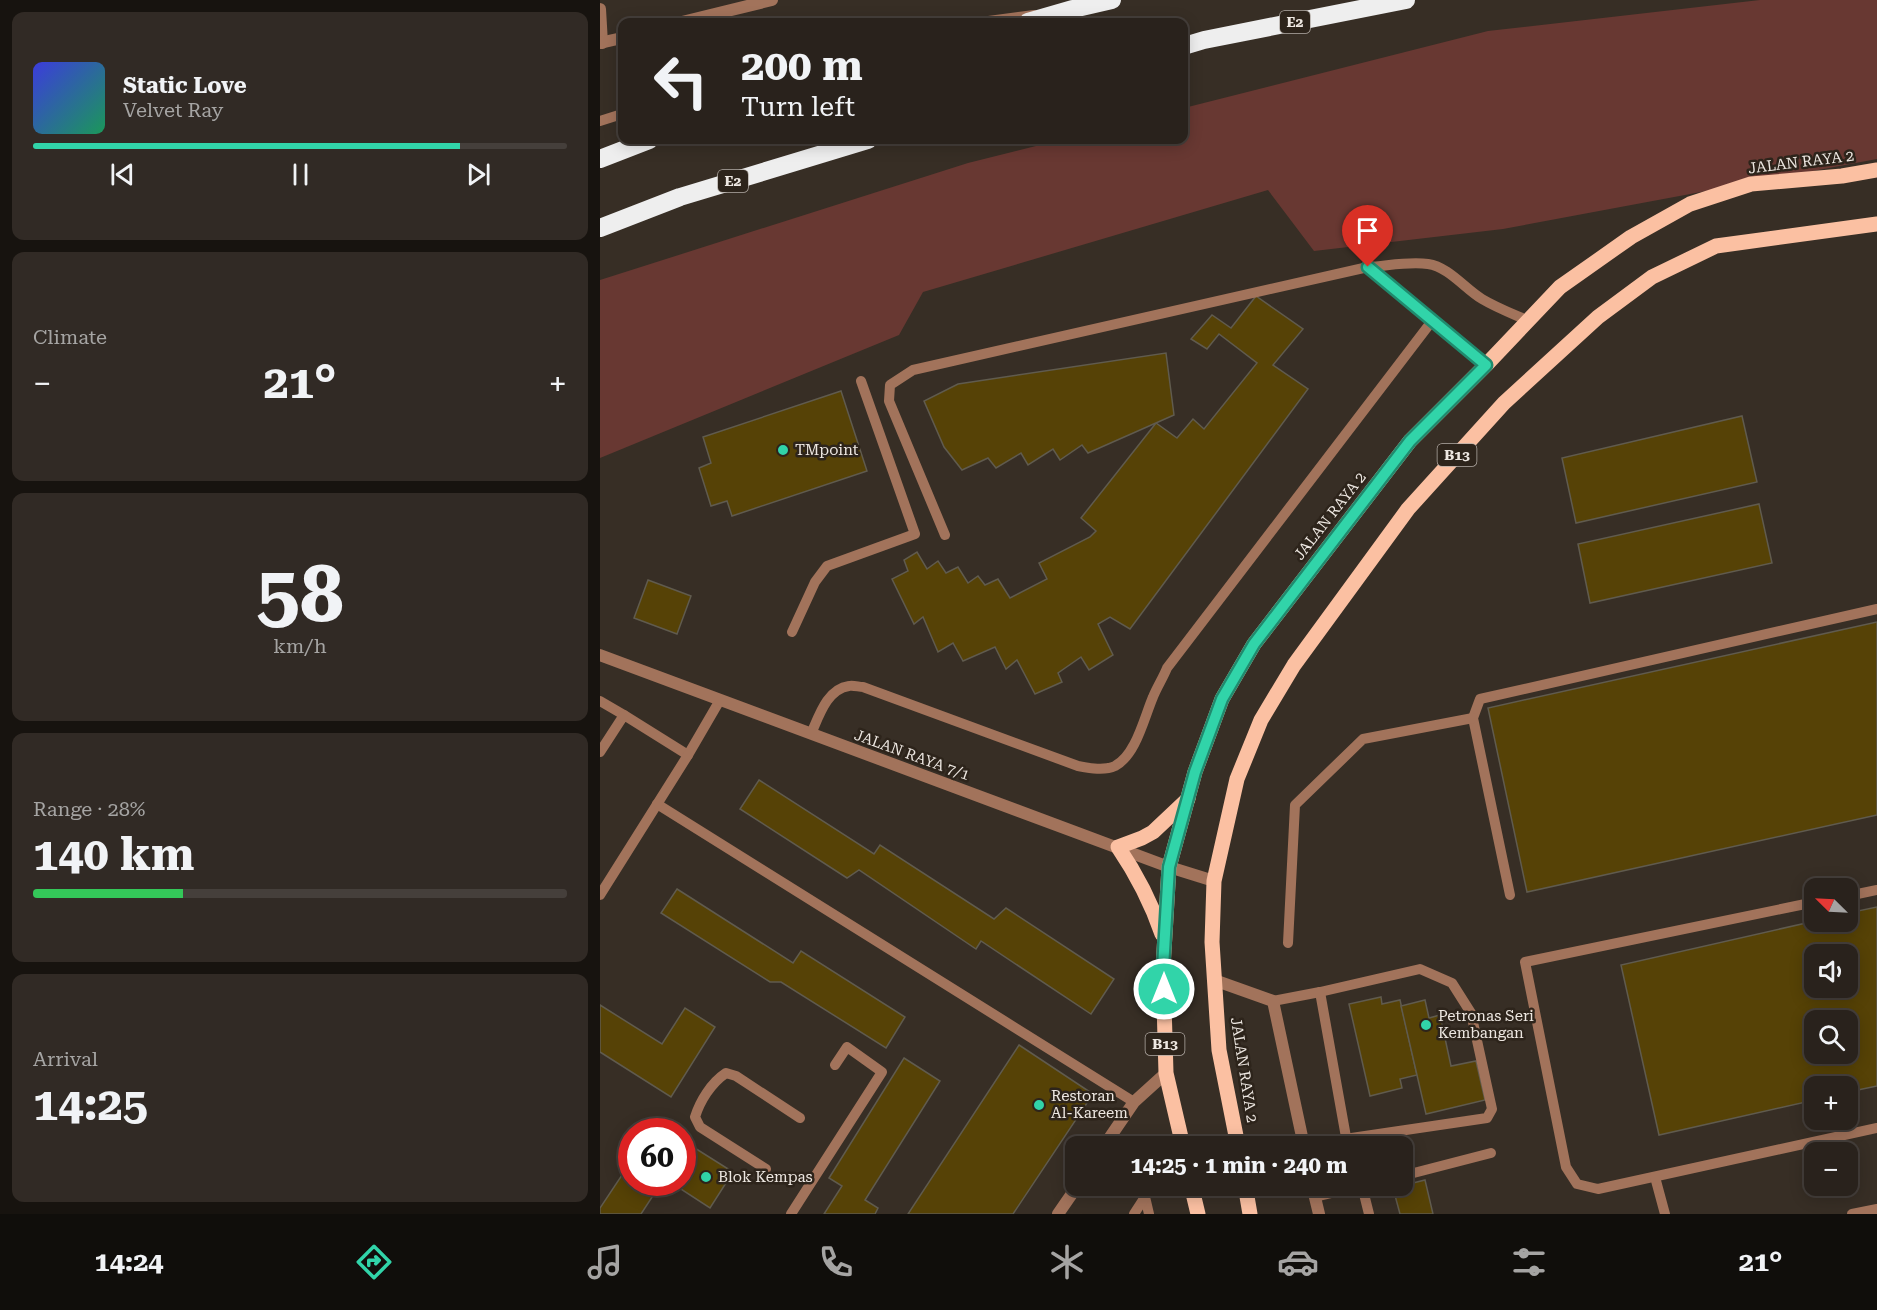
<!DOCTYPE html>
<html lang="en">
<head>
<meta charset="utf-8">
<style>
  :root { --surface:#29221c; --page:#312a25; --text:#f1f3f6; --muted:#a5a4a3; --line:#453f3b; --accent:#31d4a9 }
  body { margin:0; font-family:"Roboto Serif",serif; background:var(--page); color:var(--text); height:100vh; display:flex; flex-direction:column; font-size:22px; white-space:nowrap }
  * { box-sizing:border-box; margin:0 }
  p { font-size:20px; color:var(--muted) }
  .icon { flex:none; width:33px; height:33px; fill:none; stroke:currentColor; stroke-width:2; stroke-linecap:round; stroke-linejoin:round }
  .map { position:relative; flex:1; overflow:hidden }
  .drawer { display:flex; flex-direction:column; gap:12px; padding:12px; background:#17130f; width:600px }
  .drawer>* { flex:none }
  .hud { position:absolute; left:18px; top:18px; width:570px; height:126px; border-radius:12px; box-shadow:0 3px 15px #0003,0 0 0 2px var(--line); background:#29221c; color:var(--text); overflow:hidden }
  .needle { width:39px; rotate:294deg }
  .tools { position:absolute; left:1204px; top:878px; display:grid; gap:12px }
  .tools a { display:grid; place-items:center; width:54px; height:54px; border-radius:12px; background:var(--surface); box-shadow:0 3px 15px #0003,0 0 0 2px var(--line); font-size:30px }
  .speed { position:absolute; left:18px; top:1118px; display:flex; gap:12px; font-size:30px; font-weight:700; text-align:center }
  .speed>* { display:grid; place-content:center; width:78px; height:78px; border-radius:50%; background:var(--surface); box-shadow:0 3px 15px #0003,0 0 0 2px var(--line); line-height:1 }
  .speed .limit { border:9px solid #d22; background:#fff; color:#111 }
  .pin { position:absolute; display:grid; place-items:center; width:51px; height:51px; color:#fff; margin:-62px -26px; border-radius:50% 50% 50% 0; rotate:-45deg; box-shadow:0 0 6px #0007 }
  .pin .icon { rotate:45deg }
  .me { position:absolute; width:66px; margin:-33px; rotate:0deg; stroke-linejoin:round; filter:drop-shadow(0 0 4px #0008) }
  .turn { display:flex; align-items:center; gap:21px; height:126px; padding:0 24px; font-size:27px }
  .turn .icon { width:78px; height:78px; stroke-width:2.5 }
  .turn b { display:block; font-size:42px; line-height:51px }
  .big { font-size:45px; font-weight:700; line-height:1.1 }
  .drawer .tile { flex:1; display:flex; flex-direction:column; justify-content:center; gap:9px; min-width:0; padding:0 21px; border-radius:12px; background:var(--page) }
  .drawer .dial { align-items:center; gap:0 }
  .dial b { font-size:78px; line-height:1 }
  .song { display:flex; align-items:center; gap:18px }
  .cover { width:72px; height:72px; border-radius:9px; background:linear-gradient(135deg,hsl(240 70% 55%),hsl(150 70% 35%)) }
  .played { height:6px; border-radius:3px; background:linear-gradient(90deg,var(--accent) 80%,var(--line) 80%) }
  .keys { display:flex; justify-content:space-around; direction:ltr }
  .heat { display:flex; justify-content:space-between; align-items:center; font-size:33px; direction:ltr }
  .charge { height:9px; border-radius:4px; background:linear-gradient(90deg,#34c759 28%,var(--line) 0) }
  .trip { position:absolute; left:465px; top:1136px; width:348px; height:60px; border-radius:12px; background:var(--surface); box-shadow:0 3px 15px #0003,0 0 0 2px var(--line); font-weight:700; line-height:60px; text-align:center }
  .tabs { display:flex; height:96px; justify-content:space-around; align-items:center; background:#100e0b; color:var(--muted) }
  .tabs .icon { width:42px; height:42px }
  .tabs .current { color:var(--accent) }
  .tabs b { font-size:27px; color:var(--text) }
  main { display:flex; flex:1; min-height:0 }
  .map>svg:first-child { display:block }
  .green { fill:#683832 }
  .building { fill:#564206; stroke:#605b4e; stroke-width:1.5; fill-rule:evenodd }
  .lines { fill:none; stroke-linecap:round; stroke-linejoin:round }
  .lane { stroke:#a2735b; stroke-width:10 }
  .street { stroke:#a2735b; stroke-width:12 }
  .primary { stroke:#fbc0a2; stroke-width:15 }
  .highway { stroke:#eee; stroke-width:18 }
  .route-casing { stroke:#208a6e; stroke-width:15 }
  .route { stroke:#31d4a9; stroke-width:10 }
  .poi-dot { fill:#31d4a9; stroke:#2d241b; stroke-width:2 }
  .labels { text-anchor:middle; stroke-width:5; stroke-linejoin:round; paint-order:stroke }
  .shield { fill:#2d241b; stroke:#b3aca6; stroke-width:1.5 }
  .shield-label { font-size:14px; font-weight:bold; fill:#ede7e1 }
  .street-label { font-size:15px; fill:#ede7e1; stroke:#2d241b }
  .poi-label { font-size:15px; fill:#ede7e1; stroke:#2d241b; text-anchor:start }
</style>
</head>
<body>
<main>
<section class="drawer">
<div class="tile">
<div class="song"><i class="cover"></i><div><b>Static Love</b><p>Velvet Ray</p></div></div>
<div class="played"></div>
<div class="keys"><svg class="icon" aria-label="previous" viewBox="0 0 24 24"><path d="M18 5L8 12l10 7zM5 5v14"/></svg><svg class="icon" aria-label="pause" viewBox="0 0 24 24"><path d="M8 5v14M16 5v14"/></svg><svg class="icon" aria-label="next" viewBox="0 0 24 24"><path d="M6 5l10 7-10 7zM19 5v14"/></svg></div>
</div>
<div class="tile"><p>Climate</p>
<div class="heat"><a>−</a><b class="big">21°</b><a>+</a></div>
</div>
<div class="tile dial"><b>58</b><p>km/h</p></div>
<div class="tile"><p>Range · 28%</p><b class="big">140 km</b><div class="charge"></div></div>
<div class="tile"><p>Arrival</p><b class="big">14:25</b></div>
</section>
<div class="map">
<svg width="1277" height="1214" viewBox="0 0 1277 1214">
  <rect width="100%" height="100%" fill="#372e25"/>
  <!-- green -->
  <path class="green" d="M1160,0H1277V159L903,229L714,251L668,190L323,292L299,335L0,458V280L368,163L460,140H584V108L888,31Z"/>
  <!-- building -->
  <g class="building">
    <path d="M656,296L703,329L673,365L708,389L530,629L510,617L498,624L513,655L489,670L481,657L458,673L462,682L435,694L417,660L406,669L395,647L363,661L353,643L338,652L323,617L314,624L292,579L308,571L304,560L317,552L327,569L338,561L346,573L358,567L368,583L378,576L385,585L398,579L410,598L447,579L439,563L490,537L496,531L481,518L556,423L577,438L593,419L604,429L657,363L619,334L607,349L591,339L612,315L631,328Z"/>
    <path d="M566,353L574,415L488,453L482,445L460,460L453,449L428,465L421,453L396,468L388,458L362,470L344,447L324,401L358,384Z"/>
    <path d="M241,391L267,471L132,516L127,501L111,506L99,468L111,463L103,437Z"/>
    <path d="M1142,416L1157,482L976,523L962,458Z"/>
    <path d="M1159,504L1172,563L990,603L978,544Z"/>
    <path d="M48,580L91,596L77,634L34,618Z"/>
    <path d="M1277,622V815L927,892L888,708Z"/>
    <path d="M159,780L274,854L280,845L394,919L406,908L514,979L491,1014L381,941L376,949L259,870L247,878L140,809Z"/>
    <path d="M77,889L193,963L201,951L305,1017L286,1048L181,982H170L61,913Z"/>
    <path d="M1277,907V1086L1248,1092V1086H1215V1100L1059,1135L1021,965L1215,921H1248V913ZM1215,954H1248V987H1215ZM1215,1020H1248V1053H1215Z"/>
    <path d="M781,997L782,1004L800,1000L817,1075L800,1079L802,1088L770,1096L749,1004Z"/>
    <path d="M825,1000L829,1018L840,1015L851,1066L876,1061L885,1100L826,1114L801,1006Z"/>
    <path d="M0,1005L62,1044L85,1008L115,1027L71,1097L0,1052Z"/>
    <path d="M419,1045L493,1094L413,1214H308Z"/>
    <path d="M304,1058L340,1081L265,1200L278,1208L275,1214H224L242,1186L229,1178Z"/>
    <path d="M82,1140L133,1172L110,1208L70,1182H82Z"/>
    <path d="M32,1160V1182H62L41,1214H0V1208Z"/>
    <path d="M825,1180L833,1214H800L793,1188Z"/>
  </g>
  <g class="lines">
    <!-- lane -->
    <g class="lane">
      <path d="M381,22L434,15"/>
      <path d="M0,121L22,114"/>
      <path d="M768,267L886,365"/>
      <path d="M345,535L289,401L290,385L313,370L768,267C787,266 809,261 828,264C849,267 865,289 882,299C897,308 913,314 929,321"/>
      <path d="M192,632L215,582L227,566L315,534L261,381"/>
      <path d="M0,701L24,715"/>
      <path d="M211,734C219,716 227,689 249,686C253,685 259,687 263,687L478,766C489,768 504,771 515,766C536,755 544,718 553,697C557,687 563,678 567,668L832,321"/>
      <path d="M0,752L24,715L88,755"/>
      <path d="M57,804L534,1102"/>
      <path d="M0,895L88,755L120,700"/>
      <path d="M910,895L873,718L880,699L1277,609"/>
      <path d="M1248,896L1277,890"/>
      <path d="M1215,902L925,962L966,1167L977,1184L998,1189L1277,1128"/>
      <path d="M688,943L695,805L763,739L873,718"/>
      <path d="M720,992L746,1137"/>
      <path d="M673,1001L720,992L820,969L852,983L871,1013L892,1109L887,1118L704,1145"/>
      <path d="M166,1169L100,1127L95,1117C100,1101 111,1083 126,1073L136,1076L200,1118"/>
      <path d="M802,1176L891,1153"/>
      <path d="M1055,1177L1065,1214"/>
      <path d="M538,1185L545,1197L549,1214"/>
      <path d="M762,1186L769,1214"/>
      <path d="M715,1197L765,1185"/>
      <path d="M191,1214L282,1072L247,1047L235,1065"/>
      <path d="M534,1214L545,1197"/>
      <path d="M1252,1214L1277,1209"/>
    </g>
    <!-- street -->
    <g class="street">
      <path d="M0,9L2,43"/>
      <path d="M82,22L172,0"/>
      <path d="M0,43L22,38"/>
      <path d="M0,655L569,867L614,881"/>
      <path d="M614,980L673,1001L704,1146"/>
      <path d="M504,1146L534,1102L566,1073"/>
      <path d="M712,1185L719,1214"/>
      <path d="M458,1214L478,1185"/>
    </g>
    <!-- primary -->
    <g class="primary">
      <path d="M562,934C551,902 537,875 518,847L542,838L553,832L588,799"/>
      <path d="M583,1146L566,1073L563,968L569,867L595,772L622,699L654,644L810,441L886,365L960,287L1031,237L1090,204L1151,184L1242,176L1277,170"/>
      <path d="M638,1146L619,1050L612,942L614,881L637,779L661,720L694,665L808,509L904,403L998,317L1052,277L1116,246L1277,224"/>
      <path d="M591,1185L598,1214"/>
      <path d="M645,1185L650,1214"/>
    </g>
    <!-- highway -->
    <g class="highway">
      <path d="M428,22L473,9L512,0"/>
      <path d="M584,46L604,40L806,0"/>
      <path d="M0,159L49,140"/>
      <path d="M0,228L80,197L268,140"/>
    </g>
  </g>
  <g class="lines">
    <!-- route casing -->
    <g class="route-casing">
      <path id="route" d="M564,989L563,968L569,867L595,772L622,699L654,644L810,441L886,365L768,267"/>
    </g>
    <!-- route -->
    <use href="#route" class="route"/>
  </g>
  <!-- markers -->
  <g class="poi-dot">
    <circle cx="183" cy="450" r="6"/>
    <circle cx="826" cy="1025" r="6"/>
    <circle cx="439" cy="1105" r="6"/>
    <circle cx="106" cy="1177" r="6"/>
  </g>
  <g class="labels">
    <!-- shield labels -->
    <g class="shield">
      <rect x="680" y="11" width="30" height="22" rx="4.5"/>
      <rect x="118" y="170" width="30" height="22" rx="4.5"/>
      <rect x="837.5" y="444" width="39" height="22" rx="4.5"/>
      <rect x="545.5" y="1033" width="39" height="22" rx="4.5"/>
    </g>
    <g class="shield-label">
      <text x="695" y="27">E2</text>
      <text x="133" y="186">E2</text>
      <text x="857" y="460">B13</text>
      <text x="565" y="1049">B13</text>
    </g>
    <!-- street labels -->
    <g class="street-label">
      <text transform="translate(1201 162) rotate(-7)" y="5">JALAN RAYA 2</text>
      <text transform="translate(730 516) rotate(-52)" y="5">JALAN RAYA 2</text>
      <text transform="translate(312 755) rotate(20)" y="5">JALAN RAYA 7/1</text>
      <text transform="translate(644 1070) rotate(81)" y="5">JALAN RAYA 2</text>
    </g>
    <!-- poi labels -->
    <g class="poi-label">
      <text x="195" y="455">TMpoint</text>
      <text x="838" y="1021">Petronas Seri<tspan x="838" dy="17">Kembangan</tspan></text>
      <text x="451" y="1101">Restoran<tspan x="451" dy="17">Al-Kareem</tspan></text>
      <text x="118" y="1182">Blok Kempas</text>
    </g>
  </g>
</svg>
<div class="tools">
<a><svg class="needle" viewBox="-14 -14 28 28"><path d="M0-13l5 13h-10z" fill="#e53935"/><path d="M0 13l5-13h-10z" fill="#a5a4a3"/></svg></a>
<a><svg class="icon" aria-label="sound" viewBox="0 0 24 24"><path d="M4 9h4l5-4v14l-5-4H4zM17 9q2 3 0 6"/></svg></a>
<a><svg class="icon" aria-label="search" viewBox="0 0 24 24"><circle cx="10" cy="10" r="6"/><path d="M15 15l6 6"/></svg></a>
<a>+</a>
<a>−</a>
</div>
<div class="speed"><div class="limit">60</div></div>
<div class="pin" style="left:768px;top:267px;background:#d93025"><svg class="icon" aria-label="arrive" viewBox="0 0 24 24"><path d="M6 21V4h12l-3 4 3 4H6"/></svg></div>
<svg class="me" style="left:564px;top:989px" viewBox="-20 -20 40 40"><circle r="17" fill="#31d4a9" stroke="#fff" stroke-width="3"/><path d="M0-11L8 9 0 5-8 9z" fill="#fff"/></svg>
<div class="trip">14:25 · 1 min · 240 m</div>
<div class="hud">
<div class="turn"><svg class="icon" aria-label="left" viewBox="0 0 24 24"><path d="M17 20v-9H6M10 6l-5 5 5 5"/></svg><div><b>200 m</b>Turn left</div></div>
</div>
</div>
</main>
<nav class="tabs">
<b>14:24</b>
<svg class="icon current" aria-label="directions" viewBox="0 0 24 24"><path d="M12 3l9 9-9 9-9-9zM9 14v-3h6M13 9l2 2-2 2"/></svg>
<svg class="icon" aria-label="music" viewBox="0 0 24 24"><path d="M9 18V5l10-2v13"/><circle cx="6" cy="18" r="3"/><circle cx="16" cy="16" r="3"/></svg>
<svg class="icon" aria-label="phone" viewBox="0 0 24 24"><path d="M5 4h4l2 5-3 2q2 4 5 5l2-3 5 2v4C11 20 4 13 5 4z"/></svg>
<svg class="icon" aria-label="climate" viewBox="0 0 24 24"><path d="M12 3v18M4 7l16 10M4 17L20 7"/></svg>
<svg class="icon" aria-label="car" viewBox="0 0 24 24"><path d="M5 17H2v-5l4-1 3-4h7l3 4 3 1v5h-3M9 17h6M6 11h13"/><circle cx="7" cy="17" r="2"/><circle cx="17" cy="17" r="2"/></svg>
<svg class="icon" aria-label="filters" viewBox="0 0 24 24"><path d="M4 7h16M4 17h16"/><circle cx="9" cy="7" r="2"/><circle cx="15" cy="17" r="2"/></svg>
<b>21°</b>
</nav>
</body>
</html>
